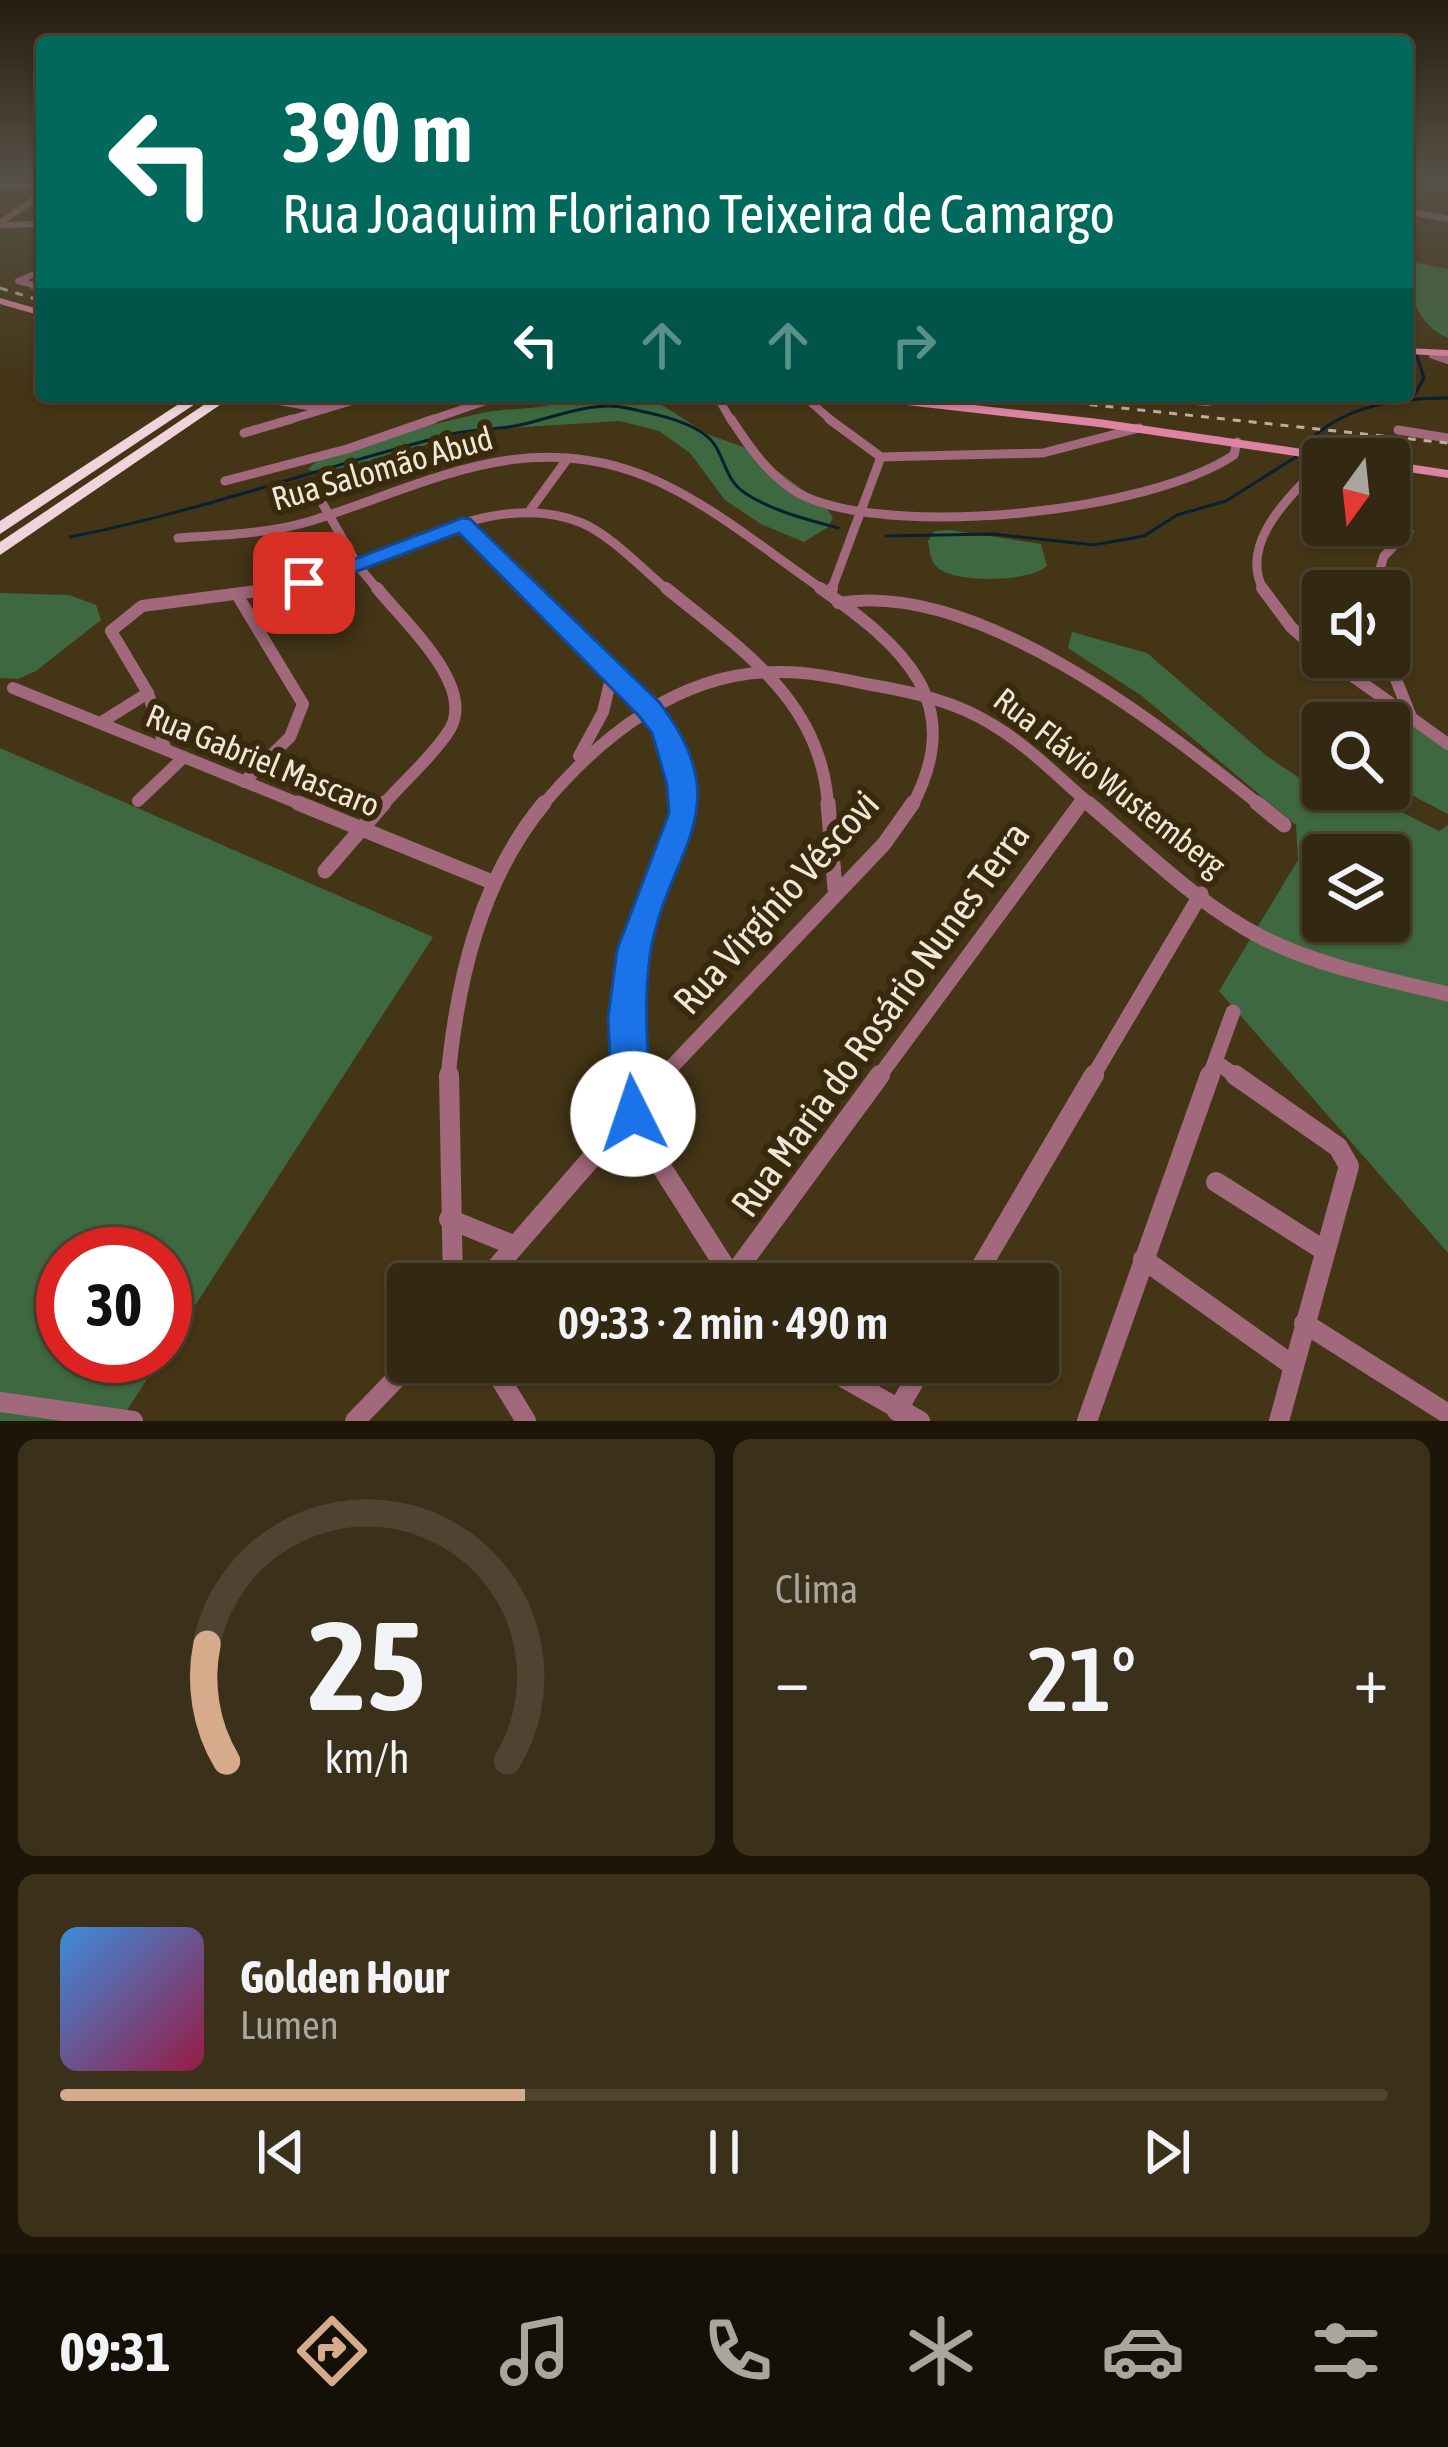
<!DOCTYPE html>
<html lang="pt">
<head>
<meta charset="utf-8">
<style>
  :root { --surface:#332811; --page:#3b301a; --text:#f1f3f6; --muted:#a9a69f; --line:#4e4431; --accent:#d6ab8b }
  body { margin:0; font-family:"Asap Condensed",sans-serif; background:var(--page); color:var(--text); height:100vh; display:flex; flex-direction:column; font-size:45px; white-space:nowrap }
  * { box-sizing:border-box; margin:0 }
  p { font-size:39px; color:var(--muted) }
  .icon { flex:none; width:66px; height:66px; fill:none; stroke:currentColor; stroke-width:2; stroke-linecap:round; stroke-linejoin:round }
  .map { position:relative; height:1421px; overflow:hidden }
  .side { display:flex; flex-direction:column; gap:18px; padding:18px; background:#1c1609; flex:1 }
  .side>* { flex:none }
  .top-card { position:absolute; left:36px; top:36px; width:1377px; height:366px; border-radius:12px; box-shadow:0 3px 9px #0004,0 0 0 3px var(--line); background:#00695c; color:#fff; overflow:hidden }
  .needle { width:78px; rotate:195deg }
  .controls { position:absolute; left:1302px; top:438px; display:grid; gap:24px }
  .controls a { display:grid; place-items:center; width:108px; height:108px; border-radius:12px; background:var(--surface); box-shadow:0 3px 9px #0004,0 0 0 3px var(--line); font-size:60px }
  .speed { position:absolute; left:36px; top:1227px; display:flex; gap:24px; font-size:60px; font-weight:700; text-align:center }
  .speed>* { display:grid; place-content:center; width:156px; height:156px; border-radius:50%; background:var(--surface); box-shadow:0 3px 9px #0004,0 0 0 3px var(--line); line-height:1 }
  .speed .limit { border:18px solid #d22; background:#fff; color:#111 }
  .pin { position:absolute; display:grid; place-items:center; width:102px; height:102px; color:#fff; margin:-51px; border-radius:24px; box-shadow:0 6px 18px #0006 }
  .me { position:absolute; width:132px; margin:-66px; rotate:356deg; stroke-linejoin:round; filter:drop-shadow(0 0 9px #0008) }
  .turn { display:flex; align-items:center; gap:42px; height:252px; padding:0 48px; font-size:54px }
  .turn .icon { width:156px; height:156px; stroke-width:2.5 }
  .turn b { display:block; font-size:84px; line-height:102px }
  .lanes { display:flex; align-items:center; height:114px; padding:0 48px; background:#0003; justify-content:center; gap:60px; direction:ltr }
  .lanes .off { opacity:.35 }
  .big { font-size:90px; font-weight:600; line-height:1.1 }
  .side .widget { flex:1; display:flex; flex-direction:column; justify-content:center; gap:18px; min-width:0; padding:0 42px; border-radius:18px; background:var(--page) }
  .side .dial { align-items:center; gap:0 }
  .dial svg { height:312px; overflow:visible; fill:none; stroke:var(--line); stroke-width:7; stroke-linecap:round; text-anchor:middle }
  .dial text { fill:var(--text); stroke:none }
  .song { display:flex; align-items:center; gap:36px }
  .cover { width:144px; height:144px; border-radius:18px; background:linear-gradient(135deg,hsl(210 70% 55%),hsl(340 70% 35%)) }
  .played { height:12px; border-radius:6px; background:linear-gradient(90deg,var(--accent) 35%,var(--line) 35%) }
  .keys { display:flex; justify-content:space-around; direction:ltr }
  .heat { display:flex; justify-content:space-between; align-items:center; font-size:66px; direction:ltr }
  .side .tiles { flex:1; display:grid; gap:18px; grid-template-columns:1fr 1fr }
  .widget:last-child { grid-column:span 2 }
  .trip { position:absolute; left:387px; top:1263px; width:672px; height:120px; border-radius:12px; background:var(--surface); box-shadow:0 3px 9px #0004,0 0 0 3px var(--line); font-weight:600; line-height:120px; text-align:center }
  .dock { display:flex; height:192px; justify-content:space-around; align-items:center; background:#141007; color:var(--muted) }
  .dock .icon { width:84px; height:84px }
  .dock .selected { color:var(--accent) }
  .dock b { font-size:54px; color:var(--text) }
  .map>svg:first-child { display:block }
  .green { fill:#3e6940; fill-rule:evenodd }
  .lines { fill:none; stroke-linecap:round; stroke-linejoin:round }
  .stream { stroke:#082030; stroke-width:3 }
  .street-far5 { stroke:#a2697c; stroke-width:6 }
  .street-far4 { stroke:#a2697c; stroke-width:8 }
  .street-far3 { stroke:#a2697c; stroke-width:9 }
  .street-far2 { stroke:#a2697c; stroke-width:12 }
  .street-far1 { stroke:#a2697c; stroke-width:15 }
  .street { stroke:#a2697c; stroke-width:20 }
  .secondary { fill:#dd84a2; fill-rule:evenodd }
  .highway { fill:#f0d3db; fill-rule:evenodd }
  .rail { stroke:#bbb09b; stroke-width:3; stroke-dasharray:8 8; stroke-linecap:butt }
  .route { fill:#1a73e8; stroke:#114b97; stroke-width:3 }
  .labels { text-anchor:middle; stroke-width:12; stroke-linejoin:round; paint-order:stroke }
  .street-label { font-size:33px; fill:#f1e7d7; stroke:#392a0d }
  .near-street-label { font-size:39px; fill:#f1e7d7; stroke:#392a0d }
</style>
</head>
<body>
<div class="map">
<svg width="1448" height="1421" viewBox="0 0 1448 1421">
  <rect width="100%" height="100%" fill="#443517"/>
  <!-- green -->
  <g class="green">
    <path d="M1407,261L1448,269V338C1417,325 1407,291 1407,261Z"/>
    <path d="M576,396L651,398L707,434L746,448L826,507L833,518L828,527L804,542L761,524L725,500L690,453L659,431L620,421L461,431L348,475L330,478L308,469L317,461C371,441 426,425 482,413C515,407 545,411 576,396Z"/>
    <path d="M950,530L1041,544L1047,566C1030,582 954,584 937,567C930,560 930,551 928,541L934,531Z"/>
    <path d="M0,593L69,595L96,605L101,620L36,671L18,679L0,678Z"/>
    <path d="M1072,632L1147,653L1268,757L1333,800L1386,804L1439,831L1448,825V1253L1219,991L1298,860L1296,825L1142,696L1068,648ZM1323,855H1389V921H1323Z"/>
    <path d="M1378,711L1411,718L1448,744V814C1390,783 1389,790 1389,723H1373Z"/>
    <path d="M0,748L433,937L165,1352V1254H63V1356H162L120,1421H0Z"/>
  </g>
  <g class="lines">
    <!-- stream -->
    <g class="stream">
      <path d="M1407,325L1424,378L1413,397"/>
      <path d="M1305,445C1341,406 1396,398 1448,398"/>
      <path d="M886,536L993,534L1094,545L1144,536L1177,515L1226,501L1296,457"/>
      <path d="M70,537C198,512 321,467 448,435C471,429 496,430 520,425C554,418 592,400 627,408C654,414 702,422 716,447C726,464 727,481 745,493C772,511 806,519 838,528"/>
    </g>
    <!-- street-far5 -->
    <g class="street-far5">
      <path d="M0,187H42"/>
      <path d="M1407,211L1448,219"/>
      <path d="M0,223L42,194"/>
      <path d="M0,225L42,224"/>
      <path d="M42,271L18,281L42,287"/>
    </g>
    <!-- street-far4 -->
    <g class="street-far4">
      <path d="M33,285L42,287"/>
      <path d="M1433,355L1448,360"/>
      <path d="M717,396L732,422"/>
      <path d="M804,396L833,422"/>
      <path d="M1146,396L1206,402L1240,396"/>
      <path d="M279,401L325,409"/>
      <path d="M282,422L369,396"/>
      <path d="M425,422L500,396"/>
    </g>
    <!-- street-far3 -->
    <g class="street-far3">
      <path d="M731,419C749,447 774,483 806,497C901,538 1148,512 1234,455L1237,442"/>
      <path d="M829,419L881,457L1043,453L1139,428"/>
      <path d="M1398,430L1448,438"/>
      <path d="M244,433L292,419"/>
      <path d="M225,481L347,449L434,419"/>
      <path d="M312,485L358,566L379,591"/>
      <path d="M531,509L568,458"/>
      <path d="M462,524L530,591"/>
      <path d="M178,538C223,535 270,534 314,520C432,482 531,424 657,481C718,509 770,554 825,591"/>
      <path d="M263,591C366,579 481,481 582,523C612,536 643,570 669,591"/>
      <path d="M831,591L881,457"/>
      <path d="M1264,591C1237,542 1292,495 1323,462"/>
      <path d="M1373,591L1384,556L1409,531L1400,518"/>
    </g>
    <!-- street-far2 -->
    <g class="street-far2">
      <path d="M377,588C403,621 476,685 450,729C433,756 403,782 382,806"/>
      <path d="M527,588C585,645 688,718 681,806"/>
      <path d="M666,588C741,649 822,701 828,806"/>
      <path d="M820,588C903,646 968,702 912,806"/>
      <path d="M1262,588L1291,627L1323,655"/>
      <path d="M830,594L832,588"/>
      <path d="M239,598L303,704L290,737L244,782"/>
      <path d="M838,603C976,579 1160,725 1261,806"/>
      <path d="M1326,657L1448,744"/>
      <path d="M1387,657L1411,717"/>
      <path d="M1349,673L1389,661"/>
      <path d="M13,688L305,806"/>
      <path d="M100,723L148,693"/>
      <path d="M165,748L148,693L111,631L142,606L280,588"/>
      <path d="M579,756L603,712L612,674"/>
      <path d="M138,801L184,757"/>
      <path d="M542,806C601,735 683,670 781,672C812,672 842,679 872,685C913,692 957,702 993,725C1030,747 1060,779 1092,806"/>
      <path d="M1078,806L1083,800"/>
    </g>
    <!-- street-far1 -->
    <g class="street-far1">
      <path d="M298,803L492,882"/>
      <path d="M828,803L835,889"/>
      <path d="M1088,803C1144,850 1198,905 1263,938C1321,967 1386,979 1448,994"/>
      <path d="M1257,803L1284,825"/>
      <path d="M325,871L384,803"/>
      <path d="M1217,1063L1239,1078"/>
      <path d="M448,1078C457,981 480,880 544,803"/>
      <path d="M628,1078L625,1017L630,968L681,803"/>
      <path d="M661,1078L884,844L913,803"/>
      <path d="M878,1078L1081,803"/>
      <path d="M1092,1078L1201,894"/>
      <path d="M1209,1078L1233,1012"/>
    </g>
    <!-- street -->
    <g class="street">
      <path d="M449,1075L453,1284"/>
      <path d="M628,1075L643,1138L736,1284"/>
      <path d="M1235,1075L1338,1147L1349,1166L1279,1421"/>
      <path d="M1216,1182L1325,1251"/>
      <path d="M449,1219L513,1245"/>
      <path d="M1143,1259L1292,1365"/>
      <path d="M731,1278L880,1075"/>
      <path d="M482,1284L664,1075"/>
      <path d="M971,1284L1094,1075"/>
      <path d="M1304,1323L1448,1414"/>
      <path d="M490,1362L526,1421"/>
      <path d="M816,1362L920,1421"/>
      <path d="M0,1402L133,1421"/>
      <path d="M897,1411L925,1362"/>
      <path d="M355,1421L412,1362"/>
      <path d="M1087,1421L1210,1075"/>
    </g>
    <!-- secondary -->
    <g class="secondary">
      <path d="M0,298L42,310V316L0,304Z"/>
      <path d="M1407,348L1448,350V356L1407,354Z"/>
      <path d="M857,396H894L1099,419L1344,455L1351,459L1323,460L1099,427L863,400Z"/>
      <path d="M1389,461L1448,470V478L1389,469Z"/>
    </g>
    <!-- highway -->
    <g class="highway">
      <path d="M191,396H207L0,534V521Z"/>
      <path d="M217,396H233L0,555V542Z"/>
    </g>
    <!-- rail -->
    <g class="rail">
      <path d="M0,288L42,301"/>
      <path d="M1010,396L1448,443"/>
    </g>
  </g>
  <!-- sky -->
  <linearGradient id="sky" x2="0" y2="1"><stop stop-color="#251d0d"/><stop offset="0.47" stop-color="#565147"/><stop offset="1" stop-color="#565147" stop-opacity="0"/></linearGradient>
  <rect width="1448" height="379" fill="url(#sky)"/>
  <!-- route -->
  <path class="route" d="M462,518L470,519L659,702C743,811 666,851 650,955C643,1009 648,1060 653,1114L647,1127L633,1133L619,1127L613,1114L608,1018L617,950L669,813L667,785L652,733L639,716L459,533L312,588L304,590L292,583Z"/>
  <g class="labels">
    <!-- street labels -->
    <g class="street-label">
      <text transform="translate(382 468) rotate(-16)" y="12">Rua Salomão Abud</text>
      <text transform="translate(263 760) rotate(22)" y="12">Rua Gabriel Mascaro</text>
      <text transform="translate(1110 782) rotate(38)" y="12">Rua Flávio Wustemberg</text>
    </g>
    <!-- near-street labels -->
    <g class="near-street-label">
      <text transform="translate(776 902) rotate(-48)" y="14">Rua Virgínio Véscovi</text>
      <text transform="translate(880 1019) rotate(-54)" y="14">Rua Maria do Rosário Nunes Terra</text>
    </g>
  </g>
</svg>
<div class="controls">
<a><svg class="needle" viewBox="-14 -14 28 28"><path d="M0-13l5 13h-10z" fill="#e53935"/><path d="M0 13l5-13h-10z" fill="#a9a69f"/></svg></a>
<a><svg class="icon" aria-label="sound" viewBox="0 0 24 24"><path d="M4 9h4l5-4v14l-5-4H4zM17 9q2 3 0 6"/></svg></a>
<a><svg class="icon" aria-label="search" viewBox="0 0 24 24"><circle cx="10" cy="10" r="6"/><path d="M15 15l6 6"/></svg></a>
<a><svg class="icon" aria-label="layers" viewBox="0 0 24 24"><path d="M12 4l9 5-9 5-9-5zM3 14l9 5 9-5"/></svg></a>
</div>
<div class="speed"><div class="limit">30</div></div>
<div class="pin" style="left:304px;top:583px;background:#d93025"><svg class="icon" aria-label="arrive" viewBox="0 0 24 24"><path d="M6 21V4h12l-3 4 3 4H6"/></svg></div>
<svg class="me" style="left:633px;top:1114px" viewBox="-20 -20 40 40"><circle r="19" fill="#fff"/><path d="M0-13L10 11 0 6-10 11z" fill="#1a73e8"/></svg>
<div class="trip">09:33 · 2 min · 490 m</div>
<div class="top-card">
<div class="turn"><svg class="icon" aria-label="left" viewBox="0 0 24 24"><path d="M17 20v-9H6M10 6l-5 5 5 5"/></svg><div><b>390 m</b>Rua Joaquim Floriano Teixeira de Camargo</div></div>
<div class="lanes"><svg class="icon" aria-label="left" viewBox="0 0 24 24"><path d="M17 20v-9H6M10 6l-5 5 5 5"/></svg><svg class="icon off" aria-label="ahead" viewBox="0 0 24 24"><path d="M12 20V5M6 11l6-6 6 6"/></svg><svg class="icon off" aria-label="ahead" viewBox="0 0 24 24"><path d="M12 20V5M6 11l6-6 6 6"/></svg><svg class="icon off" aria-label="right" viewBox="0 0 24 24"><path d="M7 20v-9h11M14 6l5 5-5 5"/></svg></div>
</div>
</div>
<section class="side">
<div class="tiles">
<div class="widget dial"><svg viewBox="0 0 100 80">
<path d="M14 69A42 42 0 1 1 86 69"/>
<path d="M14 69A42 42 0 0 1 9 39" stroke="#d6ab8b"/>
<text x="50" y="56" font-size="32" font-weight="700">25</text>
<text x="50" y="72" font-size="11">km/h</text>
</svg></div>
<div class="widget"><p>Clima</p>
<div class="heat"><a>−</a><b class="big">21°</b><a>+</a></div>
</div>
<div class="widget">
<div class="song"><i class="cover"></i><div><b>Golden Hour</b><p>Lumen</p></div></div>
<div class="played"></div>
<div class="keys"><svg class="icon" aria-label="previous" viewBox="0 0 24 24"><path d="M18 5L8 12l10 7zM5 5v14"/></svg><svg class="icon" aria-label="pause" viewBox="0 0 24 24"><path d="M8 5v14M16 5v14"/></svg><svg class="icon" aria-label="next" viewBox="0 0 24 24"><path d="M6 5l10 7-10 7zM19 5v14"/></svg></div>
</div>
</div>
</section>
<nav class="dock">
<b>09:31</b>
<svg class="icon selected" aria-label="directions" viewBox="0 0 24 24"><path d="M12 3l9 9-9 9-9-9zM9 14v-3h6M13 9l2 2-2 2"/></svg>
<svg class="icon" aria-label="music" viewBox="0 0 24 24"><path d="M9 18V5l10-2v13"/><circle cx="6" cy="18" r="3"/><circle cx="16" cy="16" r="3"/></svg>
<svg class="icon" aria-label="phone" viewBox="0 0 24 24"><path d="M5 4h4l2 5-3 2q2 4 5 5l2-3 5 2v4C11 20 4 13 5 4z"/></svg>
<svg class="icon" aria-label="climate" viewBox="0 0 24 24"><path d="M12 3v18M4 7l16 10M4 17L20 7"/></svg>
<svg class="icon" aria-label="car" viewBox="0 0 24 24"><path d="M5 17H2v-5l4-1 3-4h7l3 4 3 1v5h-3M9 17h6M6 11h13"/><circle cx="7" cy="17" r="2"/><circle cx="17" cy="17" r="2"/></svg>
<svg class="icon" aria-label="filters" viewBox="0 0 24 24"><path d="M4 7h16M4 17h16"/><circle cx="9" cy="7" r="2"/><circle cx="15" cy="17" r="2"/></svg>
</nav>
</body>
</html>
